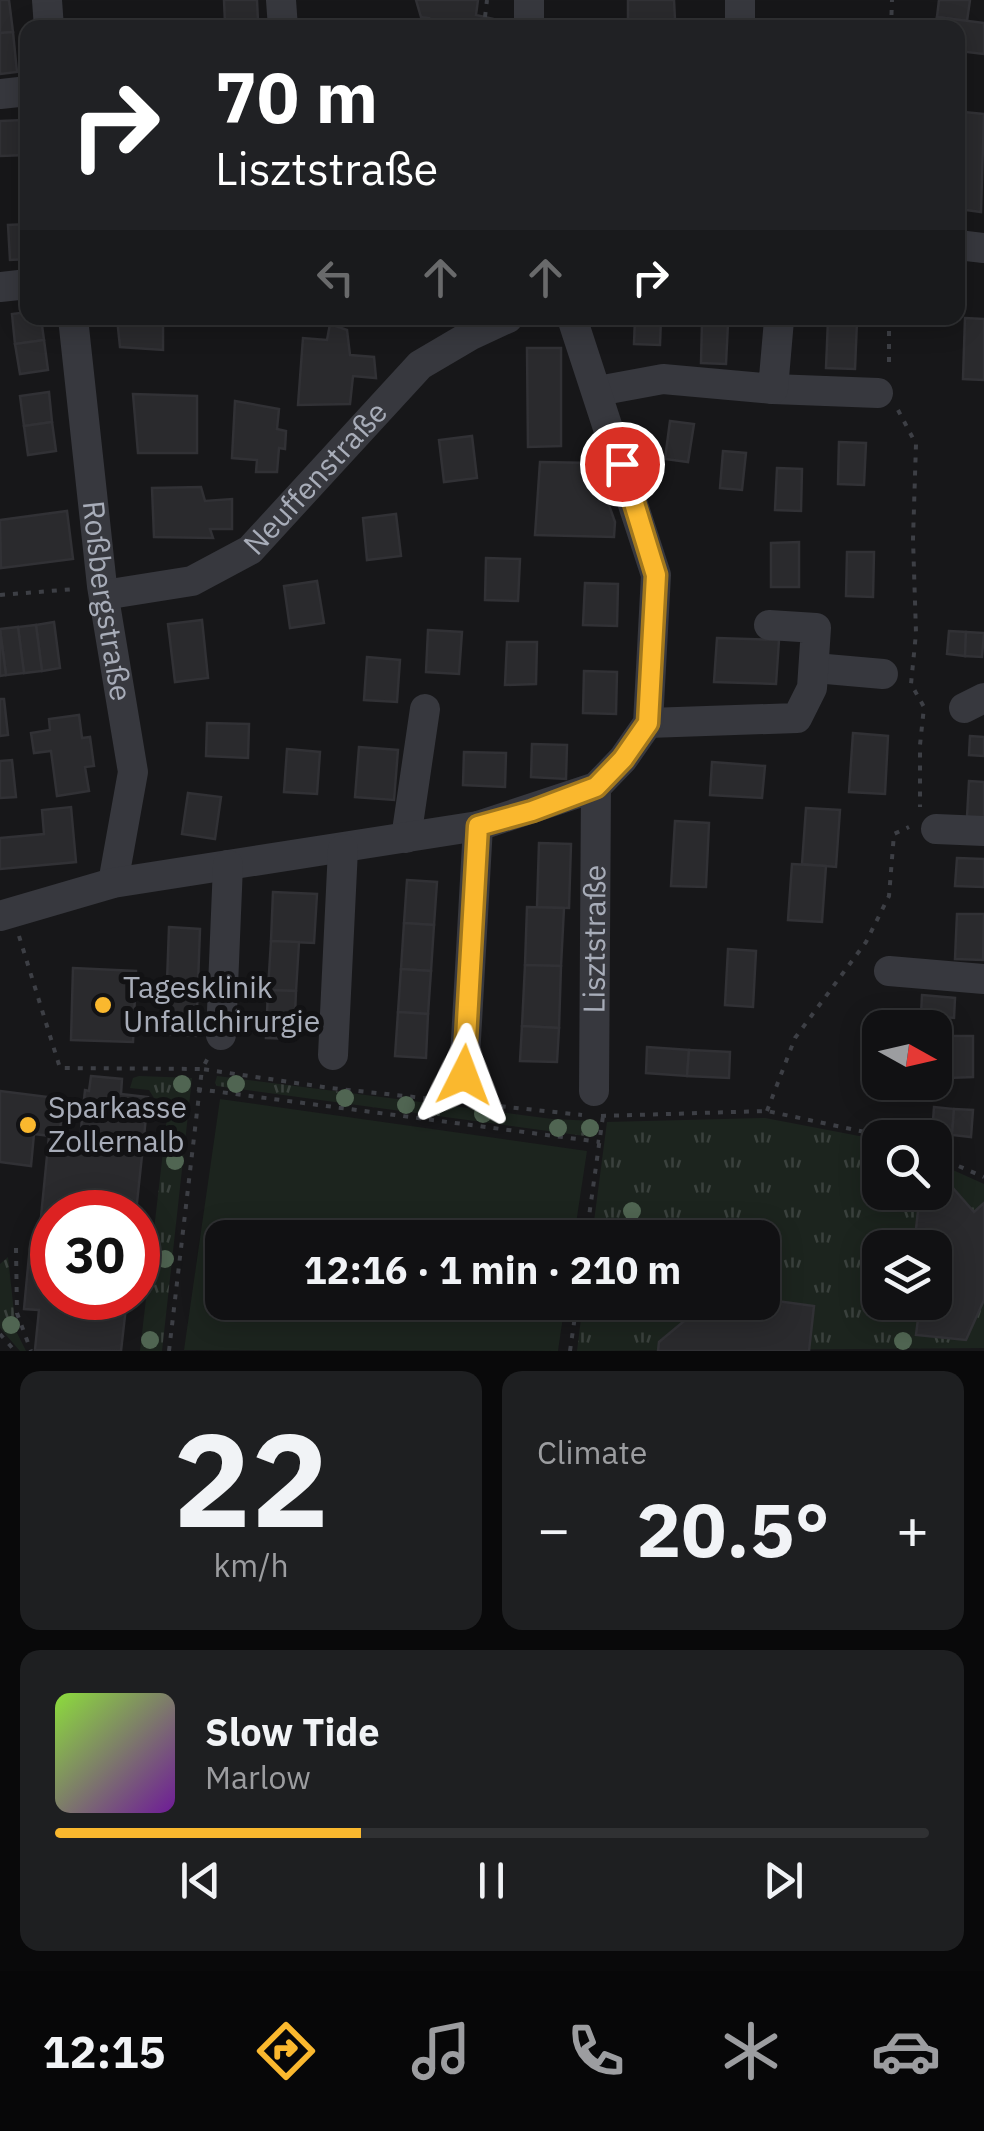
<!DOCTYPE html>
<html lang="en">
<head>
<meta charset="utf-8">
<style>
  :root { --surface:#111113; --page:#1e1f21; --text:#f1f3f6; --muted:#9c9da0; --line:#303133; --accent:#fab82e }
  body { margin:0; font-family:"IBM Plex Sans",sans-serif; background:var(--page); color:var(--text); height:100vh; display:flex; flex-direction:column; font-size:38px; white-space:nowrap }
  * { box-sizing:border-box; margin:0 }
  p { font-size:32px; color:var(--muted) }
  .icon { flex:none; width:55px; height:55px; fill:none; stroke:currentColor; stroke-width:2; stroke-linecap:round; stroke-linejoin:round }
  .map { position:relative; height:1351px; overflow:hidden }
  .side { display:flex; flex-direction:column; gap:20px; padding:20px; background:#09090a; flex:1 }
  .side>* { flex:none }
  .hud { position:absolute; left:20px; top:20px; width:945px; height:305px; border-radius:20px; box-shadow:0 5px 25px #0003,0 0 0 2px var(--line); background:#202124; color:#fff; overflow:hidden }
  .needle { width:65px; rotate:98deg }
  .controls { position:absolute; left:862px; top:1010px; display:grid; gap:20px }
  .controls a { display:grid; place-items:center; width:90px; height:90px; border-radius:20px; background:var(--surface); box-shadow:0 5px 25px #0003,0 0 0 2px var(--line); font-size:50px }
  .speed { position:absolute; left:30px; top:1190px; display:flex; gap:20px; font-size:50px; font-weight:700; text-align:center }
  .speed>* { display:grid; place-content:center; width:130px; height:130px; border-radius:50%; background:var(--surface); box-shadow:0 5px 25px #0003,0 0 0 2px var(--line); line-height:1 }
  .speed .limit { border:15px solid #d22; background:#fff; color:#111 }
  .pin { position:absolute; display:grid; place-items:center; width:85px; height:85px; color:#fff; margin:-42px; border:5px solid #fff; border-radius:50%; box-shadow:0 2px 10px #0007 }
  .me { position:absolute; width:110px; margin:-55px; rotate:3deg; stroke-linejoin:round; filter:drop-shadow(0 0 8px #0008) }
  .turn { display:flex; align-items:center; gap:35px; height:210px; padding:0 30px; font-size:45px }
  .turn .icon { width:130px; height:130px; stroke-width:2.5 }
  .turn b { display:block; font-size:70px; line-height:85px }
  .lanes { display:flex; align-items:center; height:95px; padding:0 30px; background:#0003; justify-content:center; gap:50px; direction:ltr }
  .lanes .off { opacity:.35 }
  .big { font-size:75px; font-weight:800; line-height:1.1 }
  .side .card { flex:1; display:flex; flex-direction:column; justify-content:center; gap:15px; min-width:0; padding:0 35px; border-radius:20px; background:var(--page) }
  .side .dial { align-items:center; gap:0 }
  .dial b { font-size:130px; line-height:1 }
  .song { display:flex; align-items:center; gap:30px }
  .cover { width:120px; height:120px; border-radius:15px; background:linear-gradient(135deg,hsl(90 70% 55%),hsl(280 70% 35%)) }
  .played { height:10px; border-radius:5px; background:linear-gradient(90deg,var(--accent) 35%,var(--line) 35%) }
  .keys { display:flex; justify-content:space-around; direction:ltr }
  .heat { display:flex; justify-content:space-between; align-items:center; font-size:55px; direction:ltr }
  .side .tiles { flex:1; display:grid; gap:20px; grid-template-columns:1fr 1fr }
  .card:last-child { grid-column:span 2 }
  .trip { position:absolute; left:205px; top:1220px; width:575px; height:100px; border-radius:20px; background:var(--surface); box-shadow:0 5px 25px #0003,0 0 0 2px var(--line); font-weight:800; line-height:100px; text-align:center }
  .tabs { display:flex; height:160px; justify-content:space-around; align-items:center; background:#070708; color:var(--muted) }
  .tabs .icon { width:70px; height:70px }
  .tabs .selected { color:var(--accent) }
  .tabs b { font-size:45px; color:var(--text) }
  .map>svg:first-child { display:block }
  .grass { fill:url(#grass-tufts); fill-rule:evenodd }
  .garden { fill:#1c241e }
  .building { fill:#2a2a2d; stroke:#313135; stroke-width:2.5 }
  .lines { fill:none; stroke-linecap:round; stroke-linejoin:round }
  .path { stroke:#3d3f45; stroke-width:4; stroke-dasharray:5 8; stroke-linecap:butt }
  .minor { stroke:#37383e; stroke-width:30 }
  .tree { fill:#506552 }
  .route-casing { stroke:#a2781e; stroke-width:25 }
  .route { stroke:#fab82e; stroke-width:18 }
  .poi-dot { fill:#fab82e; stroke:#121214; stroke-width:4 }
  .labels { text-anchor:middle; stroke-width:10; stroke-linejoin:round; paint-order:stroke }
  .street-label { font-size:30px; fill:#a8adb9; stroke:#121214 }
  .poi-label { font-size:30px; fill:#a8adb9; stroke:#121214; text-anchor:start }
</style>
</head>
<body>
<div class="map">
<svg width="984" height="1351" viewBox="0 0 984 1351">
  <defs>
    <pattern id="grass-tufts" width="24" height="20" patternUnits="userSpaceOnUse" patternTransform="scale(2.5)"><rect width="24" height="20" fill="#1c241e"/><path d="M3 7l-1-3M5 7V3M7 7l1-3M15 17l-1-3M17 17v-4M19 17l1-3" fill="none" stroke="#3a413d"/></pattern>
  </defs>
  <rect width="100%" height="100%" fill="#171719"/>
  <!-- grass -->
  <g class="grass">
    <path d="M139,1076L192,1078L162,1351H140L169,1100L154,1098L149,1090L130,1088L133,1078Z"/>
    <path d="M217,1076L552,1119L594,1121L598,1125L597,1134L592,1137L217,1086L215,1083Z"/>
    <path d="M765,1118L880,1140V1192H935V1162L984,1184V1348L577,1351L583,1303L762,1302V1238L592,1237L607,1122ZM880,1248H935V1302H880Z"/>
    <path d="M8,1257L16,1331L26,1351H20L0,1328V1264Z"/>
  </g>
  <!-- garden -->
  <path class="garden" d="M220,1099L587,1151L574,1237L222,1238V1302L565,1303L558,1351L184,1350Z"/>
  <!-- building -->
  <g class="building">
    <path d="M0,0H9L13,32L0,33Z"/>
    <path d="M224,0H257L258,22L225,23Z"/>
    <path d="M416,0H478L476,15L502,21L501,28H428L429,18L421,17Z"/>
    <path d="M628,0H674L675,20L668,28H628Z"/>
    <path d="M939,0H970L967,21L937,17Z"/>
    <path d="M937,17L984,23V54L958,51V28H936Z"/>
    <path d="M13,32L17,72L0,74V33Z"/>
    <path d="M964,112L984,114L981,212L958,209V161Z"/>
    <path d="M24,120L26,155L0,156V121Z"/>
    <path d="M28,224V259L10,260L8,225Z"/>
    <path d="M28,312V318H41L44,340L15,344L12,314Z"/>
    <path d="M117,318H163V350L120,347Z"/>
    <path d="M372,318H417V323H371Z"/>
    <path d="M635,318H661L660,345L634,344Z"/>
    <path d="M965,318L984,319V380L963,379Z"/>
    <path d="M828,320L857,321L855,369L826,368Z"/>
    <path d="M702,322L728,323L726,364L701,363Z"/>
    <path d="M330,324L347,330L350,355L374,357L376,378L353,376L350,404L298,405L303,338L327,340Z"/>
    <path d="M44,340L48,370L20,374L15,344Z"/>
    <path d="M527,348H561V446L528,447Z"/>
    <path d="M49,392L52,422L24,426L20,396Z"/>
    <path d="M133,394L197,396V453H138Z"/>
    <path d="M235,401L279,409L277,429L286,431L285,449L279,448L277,472H256L257,460L232,458Z"/>
    <path d="M670,421L694,424L688,462L665,459Z"/>
    <path d="M52,422L56,451L28,455L24,426Z"/>
    <path d="M472,436L477,478L444,482L439,440Z"/>
    <path d="M839,442L866,443L864,485L838,484Z"/>
    <path d="M723,451L746,453L742,490L720,488Z"/>
    <path d="M540,462L594,463L615,522L614,537L535,535Z"/>
    <path d="M777,468L802,469L801,511L775,510Z"/>
    <path d="M201,487L205,501L232,499V529H210L213,538L154,537L152,488Z"/>
    <path d="M67,511L73,559L1,568L0,520Z"/>
    <path d="M396,514L401,556L367,560L363,518Z"/>
    <path d="M799,542V587H771V543Z"/>
    <path d="M847,552H874L873,597L846,596Z"/>
    <path d="M486,558L520,559L518,601L485,600Z"/>
    <path d="M317,581L324,623L290,628L284,586Z"/>
    <path d="M585,583L618,584L617,626L583,625Z"/>
    <path d="M202,620L208,678L175,682L168,624Z"/>
    <path d="M54,622L60,668L42,671L36,625Z"/>
    <path d="M36,625L42,671L24,673L18,627Z"/>
    <path d="M18,627L24,673L6,675L0,629Z"/>
    <path d="M0,630L6,675L0,676Z"/>
    <path d="M428,630L462,632L459,674L426,672Z"/>
    <path d="M949,631L966,632L965,656L947,654Z"/>
    <path d="M966,632L984,633L982,657L965,656Z"/>
    <path d="M717,638L779,640L776,684L714,682Z"/>
    <path d="M507,642H537L536,684L505,685Z"/>
    <path d="M367,657L400,660L397,702L364,700Z"/>
    <path d="M584,671L617,672L616,714L583,713Z"/>
    <path d="M0,699H4L8,735L0,736Z"/>
    <path d="M79,715L82,738L90,737L94,766L85,767L89,791L57,796L51,751L34,753L31,733L50,730L49,719Z"/>
    <path d="M207,723L249,724L248,758L206,756Z"/>
    <path d="M853,733L888,736L885,794L849,792Z"/>
    <path d="M970,736L984,737V756L969,755Z"/>
    <path d="M532,744L567,745L566,779L531,777Z"/>
    <path d="M359,747L398,750L394,800L355,797Z"/>
    <path d="M287,749L320,752L317,794L284,792Z"/>
    <path d="M464,752L506,753L505,787L463,785Z"/>
    <path d="M12,760L16,797L0,798V761Z"/>
    <path d="M712,762L765,766L762,798L710,795Z"/>
    <path d="M969,781L984,782V819L967,817Z"/>
    <path d="M188,793L221,797L215,839L182,834Z"/>
    <path d="M71,807L76,862L0,869V838L44,834L42,810Z"/>
    <path d="M806,808L840,810L836,867L802,864Z"/>
    <path d="M675,821L709,823L706,887L671,886Z"/>
    <path d="M539,843L571,844L569,908L537,907Z"/>
    <path d="M957,858L984,859V887L955,886Z"/>
    <path d="M792,864L826,866L822,922L788,920Z"/>
    <path d="M407,880L437,882L434,925L404,923Z"/>
    <path d="M273,892L317,894L314,943L271,941Z"/>
    <path d="M527,907L564,908L561,966L525,965Z"/>
    <path d="M957,914H984L983,960L955,959Z"/>
    <path d="M404,923L434,925L431,971L401,969Z"/>
    <path d="M169,927L200,929L198,983L167,982Z"/>
    <path d="M271,941L299,942L296,991L268,990Z"/>
    <path d="M728,949L756,951L753,1007L725,1005Z"/>
    <path d="M525,965L561,966L559,1028L522,1026Z"/>
    <path d="M73,968L136,971L133,1042L71,1040Z"/>
    <path d="M401,969L431,971L428,1014L398,1012Z"/>
    <path d="M167,982L198,983L196,1036L165,1034Z"/>
    <path d="M268,990L296,991L294,1039L266,1038Z"/>
    <path d="M922,995L955,998L954,1018L921,1015Z"/>
    <path d="M398,1012L428,1014L426,1058L395,1056Z"/>
    <path d="M522,1026L559,1028L557,1062L520,1061Z"/>
    <path d="M948,1036H973V1077L948,1078Z"/>
    <path d="M647,1047L689,1050L687,1076L646,1073Z"/>
    <path d="M689,1050L730,1052L729,1078L687,1076Z"/>
    <path d="M91,1076L122,1079L121,1094L148,1097L143,1146L80,1139L85,1090L89,1091Z"/>
    <path d="M0,1091L64,1099L59,1137L34,1134L31,1166L0,1162Z"/>
    <path d="M934,1107L954,1109L952,1135L932,1134Z"/>
    <path d="M954,1109L973,1110L971,1137L952,1135Z"/>
    <path d="M49,1136L143,1146L136,1212H52V1298H127L121,1351L35,1350L39,1310L24,1309L29,1256L37,1257Z"/>
    <path d="M935,1185L952,1187L974,1212L984,1203V1300L966,1340L916,1335L918,1319L906,1318L908,1302H935V1248H914L920,1192H935Z"/>
    <path d="M762,1299L814,1306L809,1351H658L659,1342L707,1302H762Z"/>
  </g>
  <g class="lines">
    <!-- path -->
    <g class="path">
      <path d="M485,17L487,0"/>
      <path d="M891,28L892,0"/>
      <path d="M889,318V368"/>
      <path d="M898,410L916,444L913,539L916,633L911,684L924,707L920,745V807"/>
      <path d="M0,595L75,589"/>
      <path d="M19,936L60,1068L202,1069L209,1056"/>
      <path d="M197,1089L600,1142"/>
      <path d="M767,1111L795,1038L866,942L889,896L894,834L909,827"/>
      <path d="M601,1116L767,1111L893,1138"/>
      <path d="M935,1156L984,1177"/>
      <path d="M586,1238L603,1116"/>
      <path d="M16,1248L17,1313L31,1351"/>
      <path d="M0,1334L15,1351"/>
      <path d="M169,1351L202,1069L330,1088L582,1115"/>
      <path d="M570,1351L577,1302"/>
    </g>
    <!-- minor -->
    <g class="minor">
      <path d="M47,0L49,28"/>
      <path d="M281,0L283,28"/>
      <path d="M529,0V28"/>
      <path d="M740,28V0"/>
      <path d="M0,94L28,91"/>
      <path d="M958,245L984,248"/>
      <path d="M0,287L28,284"/>
      <path id="s1" d="M73,318L102,586L133,772L113,883"/>
      <path d="M773,389L878,393"/>
      <path d="M598,391L663,379L773,389L779,320"/>
      <path id="s2" d="M104,595L192,581L250,550L420,365L471,335L508,318"/>
      <path d="M815,668L883,674"/>
      <path d="M964,708L984,698"/>
      <path d="M648,723L797,718L812,688L816,628L769,625"/>
      <path d="M936,829L984,831"/>
      <path d="M406,838L425,709"/>
      <path d="M0,916L113,883L478,826L596,787L623,759L648,723L656,575L572,318"/>
      <path d="M889,971L984,979"/>
      <path d="M221,1035L228,865"/>
      <path d="M333,1055L343,849"/>
      <path d="M464,1075L478,826"/>
      <path id="s3" d="M594,1091L596,787"/>
    </g>
  </g>
  <!-- trees -->
  <g class="tree">
    <circle cx="182" cy="1084" r="9"/>
    <circle cx="236" cy="1084" r="9"/>
    <circle cx="345" cy="1098" r="9"/>
    <circle cx="406" cy="1105" r="9"/>
    <circle cx="483" cy="1114" r="9"/>
    <circle cx="558" cy="1128" r="9"/>
    <circle cx="590" cy="1128" r="9"/>
    <circle cx="175" cy="1161" r="9"/>
    <circle cx="632" cy="1211" r="9"/>
    <circle cx="165" cy="1259" r="9"/>
    <circle cx="11" cy="1325" r="9"/>
    <circle cx="150" cy="1340" r="9"/>
    <circle cx="903" cy="1341" r="9"/>
  </g>
  <g class="lines">
    <!-- route casing -->
    <g class="route-casing">
      <path id="route" d="M464,1075L478,826L532,811L596,787L623,759L648,723L656,575L622,464"/>
    </g>
    <!-- route -->
    <use href="#route" class="route"/>
  </g>
  <!-- markers -->
  <g class="poi-dot">
    <circle cx="103" cy="1005" r="10"/>
    <circle cx="28" cy="1125" r="10"/>
  </g>
  <g class="labels">
    <!-- street labels -->
    <g class="street-label">
      <text dy="10" stroke="none"><textPath href="#s2" startOffset="252">Neuffenstraße</textPath></text>
      <text dy="10" stroke="none"><textPath href="#s1" startOffset="285">Roßbergstraße</textPath></text>
      <text dy="10" stroke="none"><textPath href="#s3" startOffset="152">Lisztstraße</textPath></text>
    </g>
    <!-- poi labels -->
    <g class="poi-label">
      <text x="123" y="998">Tagesklinik<tspan x="123" dy="34">Unfallchirurgie</tspan></text>
      <text x="48" y="1118">Sparkasse<tspan x="48" dy="34">Zollernalb</tspan></text>
    </g>
  </g>
</svg>
<div class="controls">
<a><svg class="needle" viewBox="-14 -14 28 28"><path d="M0-13l5 13h-10z" fill="#e53935"/><path d="M0 13l5-13h-10z" fill="#9c9da0"/></svg></a>
<a><svg class="icon" aria-label="search" viewBox="0 0 24 24"><circle cx="10" cy="10" r="6"/><path d="M15 15l6 6"/></svg></a>
<a><svg class="icon" aria-label="layers" viewBox="0 0 24 24"><path d="M12 4l9 5-9 5-9-5zM3 14l9 5 9-5"/></svg></a>
</div>
<div class="speed"><div class="limit">30</div></div>
<div class="pin" style="left:622px;top:464px;background:#d93025"><svg class="icon" aria-label="arrive" viewBox="0 0 24 24"><path d="M6 21V4h12l-3 4 3 4H6"/></svg></div>
<svg class="me" style="left:464px;top:1075px" viewBox="-20 -20 40 40"><path d="M0-17L14 15 0 8-14 15z" fill="#fab82e" stroke="#fff" stroke-width="4"/></svg>
<div class="trip">12:16 · 1 min · 210 m</div>
<div class="hud">
<div class="turn"><svg class="icon" aria-label="right" viewBox="0 0 24 24"><path d="M7 20v-9h11M14 6l5 5-5 5"/></svg><div><b>70 m</b>Lisztstraße</div></div>
<div class="lanes"><svg class="icon off" aria-label="left" viewBox="0 0 24 24"><path d="M17 20v-9H6M10 6l-5 5 5 5"/></svg><svg class="icon off" aria-label="ahead" viewBox="0 0 24 24"><path d="M12 20V5M6 11l6-6 6 6"/></svg><svg class="icon off" aria-label="ahead" viewBox="0 0 24 24"><path d="M12 20V5M6 11l6-6 6 6"/></svg><svg class="icon" aria-label="right" viewBox="0 0 24 24"><path d="M7 20v-9h11M14 6l5 5-5 5"/></svg></div>
</div>
</div>
<section class="side">
<div class="tiles">
<div class="card dial"><b>22</b><p>km/h</p></div>
<div class="card"><p>Climate</p>
<div class="heat"><a>−</a><b class="big">20.5°</b><a>+</a></div>
</div>
<div class="card">
<div class="song"><i class="cover"></i><div><b>Slow Tide</b><p>Marlow</p></div></div>
<div class="played"></div>
<div class="keys"><svg class="icon" aria-label="previous" viewBox="0 0 24 24"><path d="M18 5L8 12l10 7zM5 5v14"/></svg><svg class="icon" aria-label="pause" viewBox="0 0 24 24"><path d="M8 5v14M16 5v14"/></svg><svg class="icon" aria-label="next" viewBox="0 0 24 24"><path d="M6 5l10 7-10 7zM19 5v14"/></svg></div>
</div>
</div>
</section>
<nav class="tabs">
<b>12:15</b>
<svg class="icon selected" aria-label="directions" viewBox="0 0 24 24"><path d="M12 3l9 9-9 9-9-9zM9 14v-3h6M13 9l2 2-2 2"/></svg>
<svg class="icon" aria-label="music" viewBox="0 0 24 24"><path d="M9 18V5l10-2v13"/><circle cx="6" cy="18" r="3"/><circle cx="16" cy="16" r="3"/></svg>
<svg class="icon" aria-label="phone" viewBox="0 0 24 24"><path d="M5 4h4l2 5-3 2q2 4 5 5l2-3 5 2v4C11 20 4 13 5 4z"/></svg>
<svg class="icon" aria-label="climate" viewBox="0 0 24 24"><path d="M12 3v18M4 7l16 10M4 17L20 7"/></svg>
<svg class="icon" aria-label="car" viewBox="0 0 24 24"><path d="M5 17H2v-5l4-1 3-4h7l3 4 3 1v5h-3M9 17h6M6 11h13"/><circle cx="7" cy="17" r="2"/><circle cx="17" cy="17" r="2"/></svg>
</nav>
</body>
</html>
